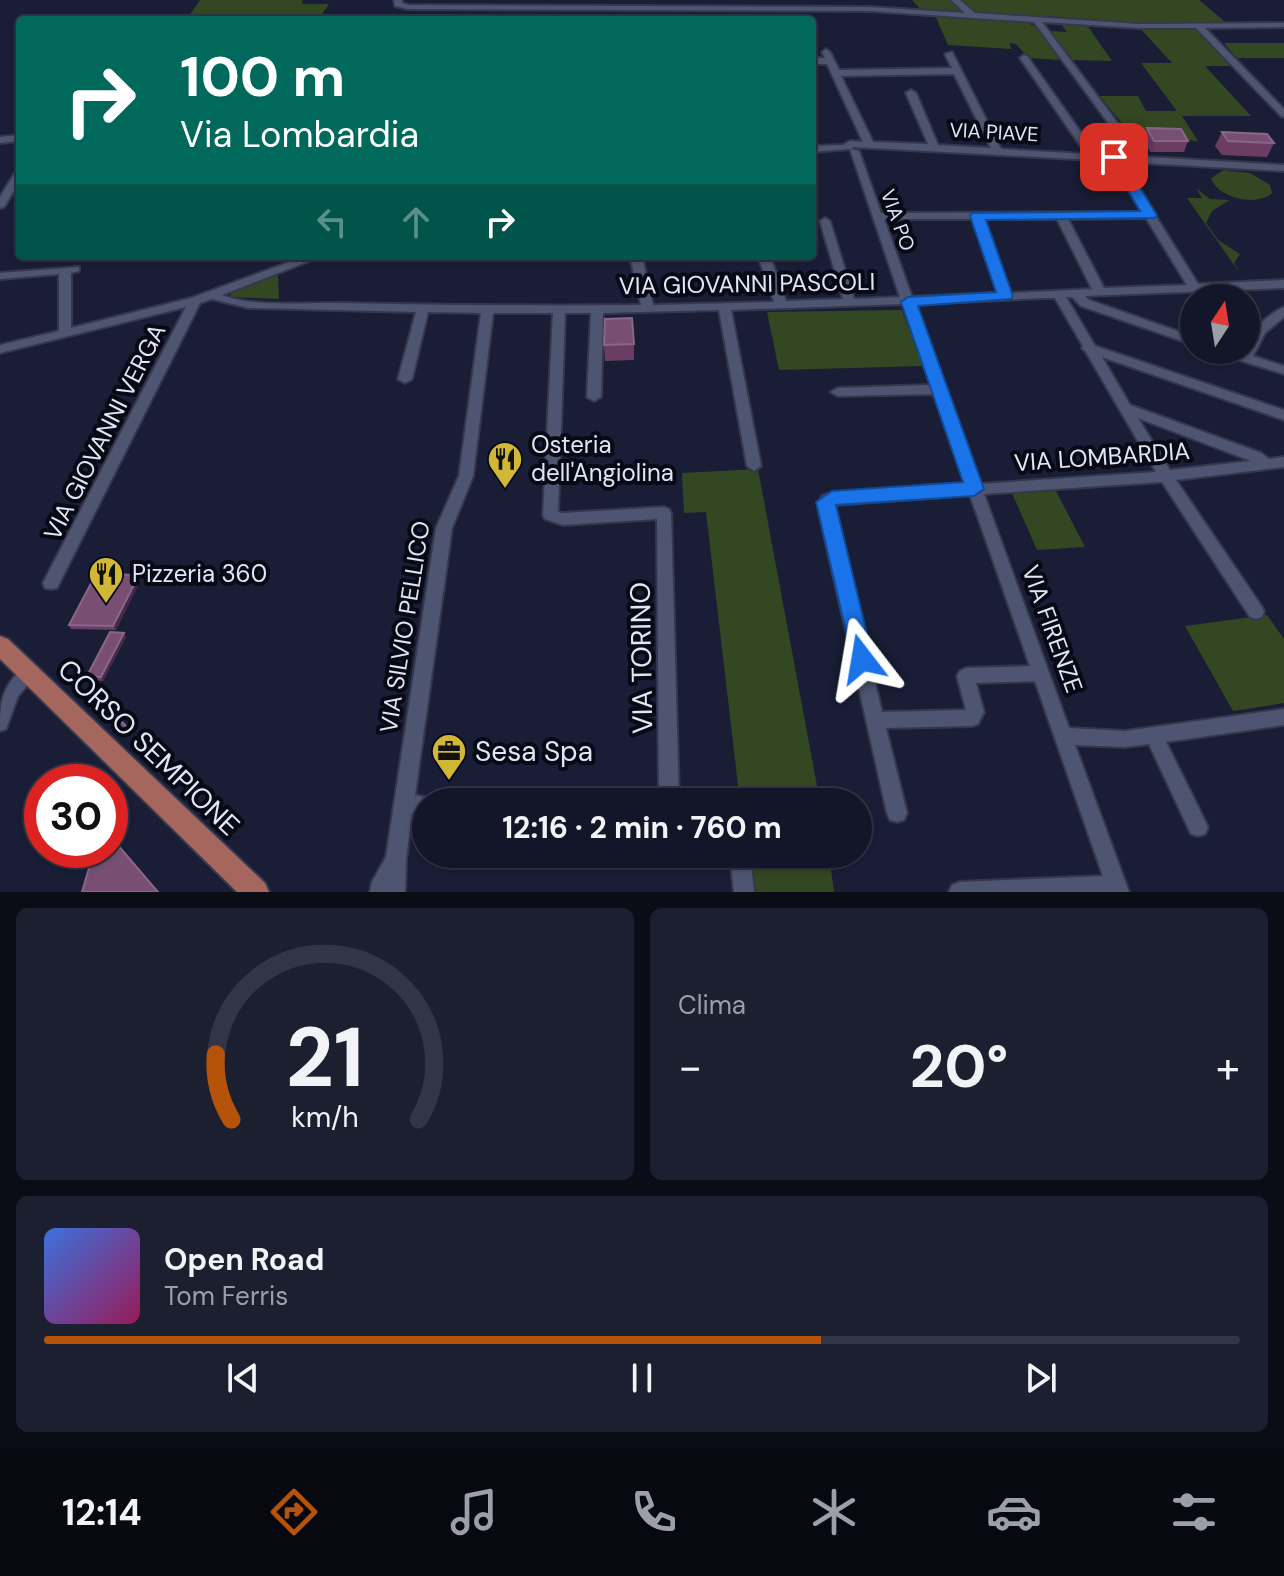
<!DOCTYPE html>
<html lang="it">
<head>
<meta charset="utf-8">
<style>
  :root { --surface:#131628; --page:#1c1f30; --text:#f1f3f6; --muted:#9d9fa8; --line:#323545; --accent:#b45309 }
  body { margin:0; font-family:"DM Sans",sans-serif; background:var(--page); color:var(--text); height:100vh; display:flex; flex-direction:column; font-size:30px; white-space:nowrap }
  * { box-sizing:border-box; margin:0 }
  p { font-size:26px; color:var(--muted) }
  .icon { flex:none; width:44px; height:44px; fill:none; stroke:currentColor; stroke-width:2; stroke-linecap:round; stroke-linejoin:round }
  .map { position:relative; height:892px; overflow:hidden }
  .side { display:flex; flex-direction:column; gap:16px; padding:16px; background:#0a0c16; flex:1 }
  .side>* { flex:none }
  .hud { position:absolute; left:16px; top:16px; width:800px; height:244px; border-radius:8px; box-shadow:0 2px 6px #0004,0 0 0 2px var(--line); background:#00695c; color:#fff; overflow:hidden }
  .needle { width:52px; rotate:12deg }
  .buttons { position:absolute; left:1180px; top:284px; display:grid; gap:16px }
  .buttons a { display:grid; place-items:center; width:80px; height:80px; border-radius:50%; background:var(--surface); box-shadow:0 2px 6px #0004,0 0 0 2px var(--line); font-size:40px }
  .speed { position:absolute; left:24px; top:764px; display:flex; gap:16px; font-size:40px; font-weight:700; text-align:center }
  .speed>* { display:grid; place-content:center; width:104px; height:104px; border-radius:50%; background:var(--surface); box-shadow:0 2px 6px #0004,0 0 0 2px var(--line); line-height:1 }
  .speed .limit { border:12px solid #d22; background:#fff; color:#111 }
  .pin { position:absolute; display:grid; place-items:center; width:68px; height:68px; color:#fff; margin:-34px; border-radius:16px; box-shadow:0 4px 12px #0006 }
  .me { position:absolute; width:88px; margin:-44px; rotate:346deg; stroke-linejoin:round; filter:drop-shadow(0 0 6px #0008) }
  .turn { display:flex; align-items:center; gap:28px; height:168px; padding:0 32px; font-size:36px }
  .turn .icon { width:104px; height:104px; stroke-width:2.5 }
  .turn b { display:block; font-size:56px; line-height:68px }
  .lanes { display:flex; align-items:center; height:76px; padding:0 32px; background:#0003; justify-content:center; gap:40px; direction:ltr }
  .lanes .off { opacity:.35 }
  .big { font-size:60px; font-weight:700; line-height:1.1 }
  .side .widget { flex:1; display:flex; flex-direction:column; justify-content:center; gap:12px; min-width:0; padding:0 28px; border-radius:12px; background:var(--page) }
  .side .dial { align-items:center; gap:0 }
  .dial svg { height:208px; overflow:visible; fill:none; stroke:var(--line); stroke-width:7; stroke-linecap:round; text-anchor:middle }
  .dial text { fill:var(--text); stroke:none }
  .song { display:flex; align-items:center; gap:24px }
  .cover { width:96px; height:96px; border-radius:12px; background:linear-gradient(135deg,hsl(220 70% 55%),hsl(330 70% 35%)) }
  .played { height:8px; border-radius:4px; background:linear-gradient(90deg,var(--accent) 65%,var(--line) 65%) }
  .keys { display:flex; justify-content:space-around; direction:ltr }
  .heat { display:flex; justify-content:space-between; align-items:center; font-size:44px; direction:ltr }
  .side .tiles { flex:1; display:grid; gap:16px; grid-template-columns:1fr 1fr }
  .widget:last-child { grid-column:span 2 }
  .trip { position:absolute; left:412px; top:788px; width:460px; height:80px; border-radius:40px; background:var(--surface); box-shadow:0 2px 6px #0004,0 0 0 2px var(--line); font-weight:700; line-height:80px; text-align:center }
  .tabs { display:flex; height:128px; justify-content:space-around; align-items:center; background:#080910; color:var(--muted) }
  .tabs .icon { width:56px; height:56px }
  .tabs .current { color:var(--accent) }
  .tabs b { font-size:36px; color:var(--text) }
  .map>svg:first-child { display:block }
  .green { fill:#334722 }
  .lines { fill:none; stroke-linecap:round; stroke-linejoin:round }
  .minor-casing { stroke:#35384d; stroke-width:4 }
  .major-casing { stroke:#35384d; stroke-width:4 }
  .minor { fill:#4d5571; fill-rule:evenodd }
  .major { fill:#a4665d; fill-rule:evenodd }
  .wall { fill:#6c3d63 }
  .shaded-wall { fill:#45294a }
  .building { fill:#784f73; stroke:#896788; stroke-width:2 }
  .route { fill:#1a73e8; stroke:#114b97; stroke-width:2 }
  .labels { text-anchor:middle; stroke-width:8; stroke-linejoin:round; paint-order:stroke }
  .far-street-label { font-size:20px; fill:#e1e6f7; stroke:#070914 }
  .street-label { font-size:24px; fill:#e1e6f7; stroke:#070914 }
  .poi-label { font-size:24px; fill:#e1e6f7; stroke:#070914; text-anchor:start }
  .near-street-label { font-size:28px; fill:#e1e6f7; stroke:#070914 }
  .near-poi-label { font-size:28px; fill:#e1e6f7; stroke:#070914; text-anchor:start }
</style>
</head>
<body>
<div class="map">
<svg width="1284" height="892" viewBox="0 0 1284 892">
  <rect width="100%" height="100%" fill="#191e36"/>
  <!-- green -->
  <g class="green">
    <path d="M200,0H303L302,4H329L318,20H186Z"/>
    <path d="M912,0H1199L1229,25H1138L976,15L969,11L921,10Z"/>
    <path d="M935,15L1028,23L1036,27L1060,60L1028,58L1016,44L1009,43L1012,49L948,45Z"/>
    <path d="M1061,24L1087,25L1112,61L1073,60L1050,31L1067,32Z"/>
    <path d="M1139,27L1196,28L1231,66H1205L1251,116H1182L1198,141L1168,139L1164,132L1128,131L1100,96H1138L1146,111H1177L1141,63H1172Z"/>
    <path d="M1224,43H1284V58H1237Z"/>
    <path d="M1224,170L1250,173L1270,185L1272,193C1257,207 1217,198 1211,178Z"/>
    <path d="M1196,188L1210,199L1230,200L1212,211L1206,223L1218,240L1240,254L1234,263L1239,272L1187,198H1202Z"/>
    <path d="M278,275L279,299L230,297L231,293Z"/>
    <path d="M902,310L923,366L779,370L767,312Z"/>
    <path d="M758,469L820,802H740L706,512L684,513L682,473Z"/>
    <path d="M1056,491L1085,547L1037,550L1012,493Z"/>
    <path d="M1267,615L1284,639V703L1233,711L1185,626Z"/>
    <path d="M746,854H829L834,892H750Z"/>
  </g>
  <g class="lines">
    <!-- minor casing -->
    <g class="minor-casing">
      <g id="minor">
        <path d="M394,0H402V3L408,5L870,7L965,13L951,0H960L975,13L1139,24L1284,23V27L1205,28L1284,109V117L1281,116L1196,28H1139L1042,22L1140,153L1135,156L1132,155L1034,22L870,11L408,9L395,6Z"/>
        <path d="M826,49L830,52L839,70L952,68L945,54L952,52L1001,149L1086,154L1020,58L1024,55L1027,56L1096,154L1284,165V171L1122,162L1198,284L1284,280V288L1085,296L1089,300L1194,337V345L1081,306L1072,297H1066L1095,346L1284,410V420L1102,357L1130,405L1261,453L1269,459L1284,457V467L1176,480L1262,607L1264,612L1262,617L1256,619L1250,617L1162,482L984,494L1069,728L1125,731L1284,709V725L1166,742L1208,827L1205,834L1198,836L1191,834L1149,744L1125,747L1075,745L1129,892H949L952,885L959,882L1103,876L1035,681L976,683L984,712L978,724L972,726L886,728L907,813L904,820L897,822L890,820L887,813L818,507L822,496L827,494L966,485L934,394L838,396L831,392L838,388L931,385L903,304L731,310L761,466L754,471L747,466L719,310L603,313L601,397L594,401L587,397L591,313H565L558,512L563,513L664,507L669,509L671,513L679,802H659L657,519L563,525L545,519L543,515L553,313H493L473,476L452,528L415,795L433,799L434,802H426V814L412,813L406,859L405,892H370L372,882L386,857L436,528L459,476L481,313L428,312L412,379L405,383L398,379L416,312L249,308L212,299L200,303L57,588L51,589L45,588L43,583L186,307L0,353V345L59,331V274L0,279V273L79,267V271L71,273V328L191,298L306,256H322L222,295C257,308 302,302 339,303C440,305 540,306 641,305L630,256H642L653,305L774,302L758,256H770L786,301L843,299L820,221L825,218L830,221L854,299L900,297L850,149L812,152V146L843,145L850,141L863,142L827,64H812V58H825L822,52ZM954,74L991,148L938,145L916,93L911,90L906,93L928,144L873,142L841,76ZM853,147L1111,161L1142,212L881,213L859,151L851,149ZM1146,218L1187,285L1104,288L1068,219ZM884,219H973L998,293L912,297ZM983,219H1057L1092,289L1010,293ZM1045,298H1055L1083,346L1082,348L1086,352L1156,472L980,484L915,304ZM1138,418L1251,461L1170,470ZM970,495L1030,666L966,668L960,671L957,676L966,710L882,712L833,505Z"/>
        <path d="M20,135V141L0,143V137Z"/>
        <path d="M20,170V181L4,207L0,208V197L16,171Z"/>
        <path d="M1284,307V317L1265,333L1253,356L1284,366V374L1216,353L1214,350H1234L1242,353L1246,350C1250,331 1267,315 1284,307Z"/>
        <path d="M29,666L35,668L38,673L18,696L6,729L0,731C0,708 0,695 14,677C19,672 22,668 29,666Z"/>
        <path d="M730,854H750L754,892H734Z"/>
      </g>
    </g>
    <!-- major casing -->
    <g class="major-casing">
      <path id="major" d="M0,636L8,639L265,883L269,892H237L0,659Z"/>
    </g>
    <!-- minor -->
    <use href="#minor" class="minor"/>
    <!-- major -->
    <use href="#major" class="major"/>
  </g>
  <!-- wall -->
  <g class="wall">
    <path d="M1147,128L1188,141L1184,152H1150L1143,138Z"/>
    <path d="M1222,132L1274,143L1267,157L1222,155L1215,146Z"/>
    <path d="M634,344V360L605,361L604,345Z"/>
    <path d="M141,579L116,630L71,629L69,625Z"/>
    <path d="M124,633L126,637L103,681L89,680L87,676Z"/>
  </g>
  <!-- shaded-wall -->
  <g class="shaded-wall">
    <path d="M139,575L141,579L116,630L113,626Z"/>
    <path d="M124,633L126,637L103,681L101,677Z"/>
    <path d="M126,726L128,730L124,738L121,734Z"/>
  </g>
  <!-- building -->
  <g class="building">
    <path d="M1147,128L1181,129L1188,141H1154Z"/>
    <path d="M1222,132L1267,134L1274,143L1228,141Z"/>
    <path d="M632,318L634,344L604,345L605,319Z"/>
    <path d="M96,574L139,575L113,626L69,625Z"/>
    <path d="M110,632L124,633L101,677L87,676Z"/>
    <path d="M111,711L126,726L121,734L104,717Z"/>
    <path d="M116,843L158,892H82L89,868L108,850H110V848Z"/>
  </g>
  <!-- route -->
  <path class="route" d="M1110,154H1119L1157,215L1155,218L986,220L1013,296L1011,299L918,306L984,489L974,496L836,505L873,659L869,666H854L816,502L832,491L963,482L901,302L908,297L996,292L970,216L972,213L1140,211L1108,157Z"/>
  <!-- icons -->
  <defs>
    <g id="restaurant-pin" transform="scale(1.8)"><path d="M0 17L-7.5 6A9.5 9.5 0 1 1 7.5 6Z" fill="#d1b736" stroke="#070914"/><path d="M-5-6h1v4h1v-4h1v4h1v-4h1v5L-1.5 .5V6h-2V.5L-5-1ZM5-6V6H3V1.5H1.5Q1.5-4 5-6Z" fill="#111"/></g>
    <g id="office-pin" transform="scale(1.8)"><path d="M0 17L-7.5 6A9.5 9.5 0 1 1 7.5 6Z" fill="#d1b736" stroke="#070914"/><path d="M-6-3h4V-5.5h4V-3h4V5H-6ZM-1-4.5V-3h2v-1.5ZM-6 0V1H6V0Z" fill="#111"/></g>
  </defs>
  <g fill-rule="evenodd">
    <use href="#restaurant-pin" x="505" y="459"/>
    <use href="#restaurant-pin" x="106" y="574"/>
    <use href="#office-pin" x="449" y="751"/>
  </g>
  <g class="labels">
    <!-- far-street labels -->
    <g class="far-street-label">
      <text transform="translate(994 132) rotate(3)" y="7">VIA PIAVE</text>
      <text transform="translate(898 220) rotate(70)" y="7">VIA PO</text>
    </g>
    <!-- street labels -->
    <g class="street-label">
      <text transform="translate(747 284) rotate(-1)" y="8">VIA GIOVANNI PASCOLI</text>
      <text transform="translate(105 432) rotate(-63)" y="8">VIA GIOVANNI VERGA</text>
      <text transform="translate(1102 457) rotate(-4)" y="8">VIA LOMBARDIA</text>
      <text transform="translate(405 627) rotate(-81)" y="8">VIA SILVIO PELLICO</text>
      <text transform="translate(1052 629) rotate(70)" y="8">VIA FIRENZE</text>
    </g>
    <!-- poi labels -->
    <g class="poi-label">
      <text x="531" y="453">Osteria<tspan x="531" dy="28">dell'Angiolina</tspan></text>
      <text x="132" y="582">Pizzeria 360</text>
    </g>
    <!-- near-street labels -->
    <g class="near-street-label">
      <text transform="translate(641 658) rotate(-91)" y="10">VIA TORINO</text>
      <text transform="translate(149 747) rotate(44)" y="10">CORSO SEMPIONE</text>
    </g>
    <!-- near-poi labels -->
    <g class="near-poi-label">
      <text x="475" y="761">Sesa Spa</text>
    </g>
  </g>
</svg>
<div class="buttons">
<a><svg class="needle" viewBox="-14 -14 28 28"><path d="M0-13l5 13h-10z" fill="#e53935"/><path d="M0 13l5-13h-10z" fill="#9d9fa8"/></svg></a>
</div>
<div class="speed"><div class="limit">30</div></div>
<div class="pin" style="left:1114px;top:157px;background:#d93025"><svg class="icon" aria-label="arrive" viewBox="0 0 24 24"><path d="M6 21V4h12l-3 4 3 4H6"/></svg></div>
<svg class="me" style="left:862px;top:659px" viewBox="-20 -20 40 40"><path d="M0-17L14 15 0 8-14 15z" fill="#1a73e8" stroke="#fff" stroke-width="4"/></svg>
<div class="trip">12:16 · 2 min · 760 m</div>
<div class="hud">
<div class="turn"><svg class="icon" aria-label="right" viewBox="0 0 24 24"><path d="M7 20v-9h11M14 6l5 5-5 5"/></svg><div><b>100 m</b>Via Lombardia</div></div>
<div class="lanes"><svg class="icon off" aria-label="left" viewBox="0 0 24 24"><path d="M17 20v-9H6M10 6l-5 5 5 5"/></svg><svg class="icon off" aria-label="ahead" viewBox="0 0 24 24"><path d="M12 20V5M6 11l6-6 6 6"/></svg><svg class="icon" aria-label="right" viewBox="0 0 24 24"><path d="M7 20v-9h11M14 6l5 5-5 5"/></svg></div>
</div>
</div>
<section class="side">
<div class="tiles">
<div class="widget dial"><svg viewBox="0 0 100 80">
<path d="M14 69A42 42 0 1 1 86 69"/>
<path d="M14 69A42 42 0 0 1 8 44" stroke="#b45309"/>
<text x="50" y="56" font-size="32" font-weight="700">21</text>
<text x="50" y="72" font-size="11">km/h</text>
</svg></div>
<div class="widget"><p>Clima</p>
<div class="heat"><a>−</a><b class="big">20°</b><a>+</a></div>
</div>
<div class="widget">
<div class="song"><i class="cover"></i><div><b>Open Road</b><p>Tom Ferris</p></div></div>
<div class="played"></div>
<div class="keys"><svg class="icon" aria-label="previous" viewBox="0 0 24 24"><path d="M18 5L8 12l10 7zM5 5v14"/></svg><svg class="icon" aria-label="pause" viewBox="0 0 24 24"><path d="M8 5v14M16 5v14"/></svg><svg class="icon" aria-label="next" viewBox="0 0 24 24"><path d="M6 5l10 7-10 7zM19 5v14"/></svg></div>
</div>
</div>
</section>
<nav class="tabs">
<b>12:14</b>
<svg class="icon current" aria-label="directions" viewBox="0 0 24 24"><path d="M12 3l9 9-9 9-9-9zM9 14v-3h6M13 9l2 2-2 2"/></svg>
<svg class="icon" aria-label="music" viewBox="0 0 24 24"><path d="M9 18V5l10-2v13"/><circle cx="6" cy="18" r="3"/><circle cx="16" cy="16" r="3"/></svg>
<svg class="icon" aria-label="phone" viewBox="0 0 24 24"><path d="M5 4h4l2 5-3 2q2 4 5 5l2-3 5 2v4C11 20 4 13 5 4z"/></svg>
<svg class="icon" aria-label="climate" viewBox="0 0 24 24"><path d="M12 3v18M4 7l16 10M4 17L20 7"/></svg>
<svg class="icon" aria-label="car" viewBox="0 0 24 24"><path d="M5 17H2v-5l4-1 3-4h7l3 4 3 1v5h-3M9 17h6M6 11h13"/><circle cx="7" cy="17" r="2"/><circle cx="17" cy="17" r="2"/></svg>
<svg class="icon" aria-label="filters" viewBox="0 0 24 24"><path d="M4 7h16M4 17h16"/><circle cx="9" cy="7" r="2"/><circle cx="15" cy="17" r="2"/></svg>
</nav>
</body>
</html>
